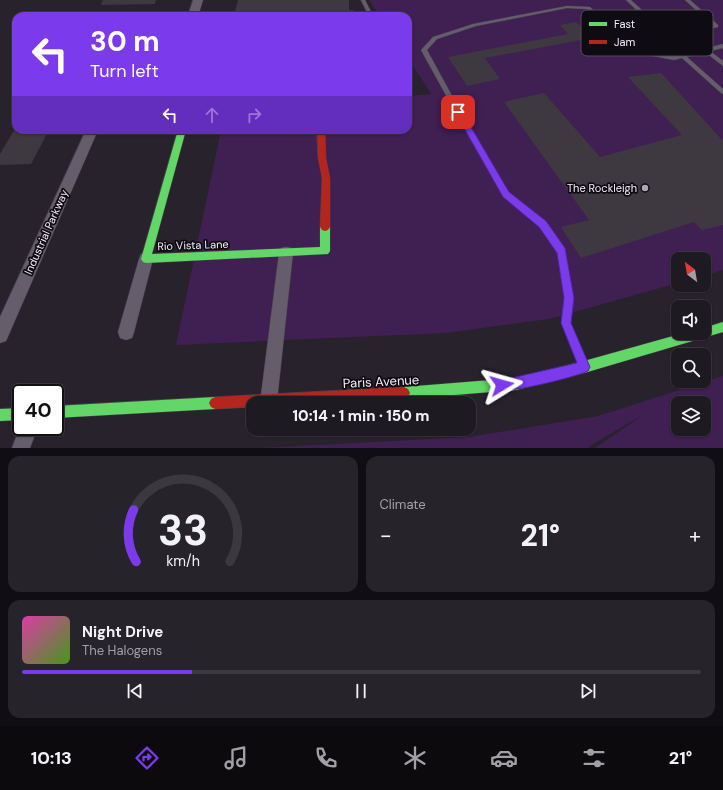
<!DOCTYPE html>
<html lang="en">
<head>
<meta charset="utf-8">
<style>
  :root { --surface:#1e1a21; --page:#26232a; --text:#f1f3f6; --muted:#a1a1a5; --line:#3c383f; --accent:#7c3aed }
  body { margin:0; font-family:"DM Sans",sans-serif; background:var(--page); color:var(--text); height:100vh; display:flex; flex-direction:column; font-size:15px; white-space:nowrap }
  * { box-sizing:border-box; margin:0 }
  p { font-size:13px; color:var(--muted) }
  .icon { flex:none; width:22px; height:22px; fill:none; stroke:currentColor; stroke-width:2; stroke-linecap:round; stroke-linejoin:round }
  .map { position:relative; height:448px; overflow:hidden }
  .details { display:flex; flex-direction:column; gap:8px; padding:8px; background:#100e12; flex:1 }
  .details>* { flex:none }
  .hud { position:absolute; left:12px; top:12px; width:400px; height:122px; border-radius:12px; box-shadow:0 1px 3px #0004,0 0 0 1px var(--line); background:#7c3aed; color:#fff; overflow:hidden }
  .needle { width:26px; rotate:329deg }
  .buttons { position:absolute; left:671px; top:252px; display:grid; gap:8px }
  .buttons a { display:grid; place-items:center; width:40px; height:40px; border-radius:8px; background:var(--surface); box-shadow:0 1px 3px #0004,0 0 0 1px var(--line); font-size:20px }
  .speed { position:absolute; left:12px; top:384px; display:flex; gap:8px; font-size:20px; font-weight:700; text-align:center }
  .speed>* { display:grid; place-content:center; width:52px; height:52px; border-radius:50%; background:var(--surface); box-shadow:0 1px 3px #0004,0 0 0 1px var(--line); line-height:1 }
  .speed .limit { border:2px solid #111; border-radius:6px; background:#fff; color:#111 }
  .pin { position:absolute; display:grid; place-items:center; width:34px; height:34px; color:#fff; margin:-17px; border-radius:8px; box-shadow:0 2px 6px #0006 }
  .me { position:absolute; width:44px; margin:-22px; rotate:82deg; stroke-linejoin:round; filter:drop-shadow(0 0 3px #0008) }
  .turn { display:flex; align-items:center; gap:14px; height:84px; padding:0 12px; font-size:18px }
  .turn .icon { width:52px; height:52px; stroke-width:2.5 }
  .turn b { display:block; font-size:28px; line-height:34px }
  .lanes { display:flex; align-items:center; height:38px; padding:0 12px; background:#0003; justify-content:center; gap:20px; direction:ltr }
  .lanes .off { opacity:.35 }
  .big { font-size:30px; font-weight:800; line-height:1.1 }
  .details .widget { flex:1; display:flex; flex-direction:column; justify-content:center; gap:6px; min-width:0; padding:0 14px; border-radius:12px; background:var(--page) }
  .details .dial { align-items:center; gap:0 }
  .dial svg { height:104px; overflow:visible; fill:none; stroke:var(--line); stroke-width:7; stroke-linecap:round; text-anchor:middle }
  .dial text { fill:var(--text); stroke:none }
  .song { display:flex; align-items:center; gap:12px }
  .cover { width:48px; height:48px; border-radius:6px; background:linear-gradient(135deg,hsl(320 70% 55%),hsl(100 70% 35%)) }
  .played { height:4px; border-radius:2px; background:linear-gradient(90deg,var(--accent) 25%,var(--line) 25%) }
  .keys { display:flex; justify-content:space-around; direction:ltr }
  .heat { display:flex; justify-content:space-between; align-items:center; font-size:22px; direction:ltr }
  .details .tiles { flex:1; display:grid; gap:8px; grid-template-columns:1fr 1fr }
  .widget:last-child { grid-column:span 2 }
  .trip { position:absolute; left:246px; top:396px; width:230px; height:40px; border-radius:12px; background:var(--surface); box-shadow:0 1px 3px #0004,0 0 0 1px var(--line); font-weight:800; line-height:40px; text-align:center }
  .menu { display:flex; height:64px; justify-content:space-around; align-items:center; background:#0c0a0d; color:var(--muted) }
  .menu .icon { width:28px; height:28px }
  .menu .selected { color:var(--accent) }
  .menu b { font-size:18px; color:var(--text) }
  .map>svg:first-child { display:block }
  .green { fill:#401f53; fill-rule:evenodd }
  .building { fill:#3e3940 }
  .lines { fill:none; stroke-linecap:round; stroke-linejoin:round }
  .lane-casing { stroke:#454048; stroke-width:1 }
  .street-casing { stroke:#454048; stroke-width:1 }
  .fast-casing { stroke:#454048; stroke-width:1 }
  .jam-casing { stroke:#454048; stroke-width:1 }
  .lane { fill:#655c6c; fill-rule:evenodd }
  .street { fill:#655c6c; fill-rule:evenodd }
  .fast { fill:#63d668; fill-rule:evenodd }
  .jam { fill:#b3261e; fill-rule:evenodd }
  .route { fill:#7c3aed; stroke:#51269a }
  .poi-dot { fill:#ada7b1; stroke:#0f0b12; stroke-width:1.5 }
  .labels { text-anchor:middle; stroke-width:3.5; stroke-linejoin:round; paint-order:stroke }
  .poi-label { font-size:11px; fill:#f5eff9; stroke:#0f0b12; text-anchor:end }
  .street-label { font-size:11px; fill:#f5eff9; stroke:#0f0b12 }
  .near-street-label { font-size:13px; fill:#f5eff9; stroke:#0f0b12 }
  .key { fill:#0f0b12; stroke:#544f57; stroke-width:1 }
  .key-label { font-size:11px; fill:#f5eff9 }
</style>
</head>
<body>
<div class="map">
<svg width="723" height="448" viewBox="0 0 723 448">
  <rect width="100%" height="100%" fill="#28222c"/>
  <!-- green -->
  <g class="green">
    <path d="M369,0H723V270L704,276V259H678V283L549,319L446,333L176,345L221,130H408V96L431,94L408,58V16H380Z"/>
    <path d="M723,376V448H595L644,414L590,446L589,448H260L469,437L598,416ZM678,403H704V429H678Z"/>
  </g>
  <!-- building -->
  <g class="building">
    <path d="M103,0H156L155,4L101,5Z"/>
    <path d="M238,0H349V10H353L354,14H350V16H234Z"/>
    <path d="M151,14L150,16H108V15Z"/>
    <path d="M576,22L592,38L485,58L500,79L467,86L448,57L568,34L560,25Z"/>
    <path d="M661,73L723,141V225L702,230L694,222L581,258L561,227L589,220L504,102L544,93L600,157L682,135L628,77Z"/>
    <path d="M16,127V130H49L31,164L0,165V154Z"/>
  </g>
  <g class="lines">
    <!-- lane casing -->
    <g class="lane-casing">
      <g id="lane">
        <path d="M361,0H365L373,16H369Z"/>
        <path d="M626,0H631L667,33L685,32L712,25L685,0H690L718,25V27L689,34L707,48L723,44V48L710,51L723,61V66L705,52L687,57L723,89V94L721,93L682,58L674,60L632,52L587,9L567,8L476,26L437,39L427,50L474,136L508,193L544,222L565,249L573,298L570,323L587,365L586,368L583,369L580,368L562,323L565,298L558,252L540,226L504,197L469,137L421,50L433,37L473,24L567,6L590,7L636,50L674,56L702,50L684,35L664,36Z"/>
      </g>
    </g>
    <!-- street casing -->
    <g class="street-casing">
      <g id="street">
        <path d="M193,0H203L198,16H188Z"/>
        <path d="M86,130H98L6,341L0,343V317Z"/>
        <path d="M286,247L291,248L293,253L277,401L276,403H260L279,253L281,248Z"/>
        <path d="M146,252L151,254L153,259L134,332L132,338L126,340L120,338L118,332L139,259L141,254Z"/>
        <path d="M21,424V427H38L30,448H12Z"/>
      </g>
    </g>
    <!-- fast casing -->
    <g class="fast-casing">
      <g id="fast">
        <path d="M178,130H186L152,254L320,247V227L322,224L325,223L328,224L330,227V251L328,254L146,263L143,262L141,259Z"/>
        <path d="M723,322V332L584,373L516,390L404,399L400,397L398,393L400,389L404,387L516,378L584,361L684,333H704V328Z"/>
        <path d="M215,397L219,399L221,403L219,407L215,409L55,418V406Z"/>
        <path d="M21,408V420L0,421V409Z"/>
      </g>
    </g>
    <!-- jam casing -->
    <g class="jam-casing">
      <g id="jam">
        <path d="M317,130H325L326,158L330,178V227L328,230L325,231L322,230L320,227L322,178L318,158Z"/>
        <path d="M404,387L408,389L410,393L408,397L404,399L323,403H253V407L215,409L211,407L209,403L211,399L215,397Z"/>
      </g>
    </g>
    <!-- lane -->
    <use href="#lane" class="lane"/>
    <!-- street -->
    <use href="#street" class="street"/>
    <!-- fast -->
    <use href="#fast" class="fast"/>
    <!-- jam -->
    <use href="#jam" class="jam"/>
  </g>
  <!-- route -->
  <path class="route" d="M458,109L461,110L509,192L546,221L565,248L574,298L571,323L590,367L588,371C575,377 509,394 498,389L496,385L498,381L577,363L561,323L564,298L557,253L539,227L503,197L455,112Z"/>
  <!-- markers -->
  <circle class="poi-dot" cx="645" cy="188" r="4"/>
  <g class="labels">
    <!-- poi labels -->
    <g class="poi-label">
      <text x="637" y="192">The Rockleigh</text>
    </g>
    <!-- street labels -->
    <g class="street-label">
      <text transform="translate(46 232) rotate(-66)" y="4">Industrial Parkway</text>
      <text transform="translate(193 245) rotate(-2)" y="4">Rio Vista Lane</text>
    </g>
    <!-- near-street labels -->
    <g class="near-street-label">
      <text transform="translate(381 381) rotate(-3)" y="5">Paris Avenue</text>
    </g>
  </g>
  <!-- legend -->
  <rect x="581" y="10" width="132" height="46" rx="6" class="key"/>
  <rect x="589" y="22" width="18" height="4" fill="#63d668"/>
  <rect x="589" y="40" width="18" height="4" fill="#b3261e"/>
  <g class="key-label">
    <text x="614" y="28">Fast</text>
    <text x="614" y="46">Jam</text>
  </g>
</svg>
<div class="buttons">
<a><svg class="needle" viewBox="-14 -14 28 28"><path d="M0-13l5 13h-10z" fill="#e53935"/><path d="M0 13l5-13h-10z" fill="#a1a1a5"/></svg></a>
<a><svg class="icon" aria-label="sound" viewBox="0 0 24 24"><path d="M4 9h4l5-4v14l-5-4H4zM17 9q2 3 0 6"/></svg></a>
<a><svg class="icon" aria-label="search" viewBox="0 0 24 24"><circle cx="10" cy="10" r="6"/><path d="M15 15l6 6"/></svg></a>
<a><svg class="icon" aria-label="layers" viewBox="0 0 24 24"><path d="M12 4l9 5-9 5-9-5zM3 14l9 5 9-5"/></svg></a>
</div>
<div class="speed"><div class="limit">40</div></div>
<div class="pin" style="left:458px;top:112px;background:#d93025"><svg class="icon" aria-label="arrive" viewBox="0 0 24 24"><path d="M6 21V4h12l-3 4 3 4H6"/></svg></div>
<svg class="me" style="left:502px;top:385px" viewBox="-20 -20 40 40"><path d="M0-17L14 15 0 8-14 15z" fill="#7c3aed" stroke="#fff" stroke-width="4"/></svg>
<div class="trip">10:14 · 1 min · 150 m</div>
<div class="hud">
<div class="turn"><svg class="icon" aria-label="left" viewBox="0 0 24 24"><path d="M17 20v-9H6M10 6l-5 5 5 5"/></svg><div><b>30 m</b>Turn left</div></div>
<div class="lanes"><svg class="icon" aria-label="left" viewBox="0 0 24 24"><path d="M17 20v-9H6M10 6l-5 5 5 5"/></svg><svg class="icon off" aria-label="ahead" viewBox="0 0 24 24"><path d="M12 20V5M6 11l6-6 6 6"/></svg><svg class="icon off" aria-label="right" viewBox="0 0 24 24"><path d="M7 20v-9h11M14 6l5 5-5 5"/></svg></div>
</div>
</div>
<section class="details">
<div class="tiles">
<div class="widget dial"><svg viewBox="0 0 100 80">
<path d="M14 69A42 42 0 1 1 86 69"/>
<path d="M14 69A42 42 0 0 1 12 29" stroke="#7c3aed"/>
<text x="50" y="56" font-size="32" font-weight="700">33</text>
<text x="50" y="72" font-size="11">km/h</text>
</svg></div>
<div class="widget"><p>Climate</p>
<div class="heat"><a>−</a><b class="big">21°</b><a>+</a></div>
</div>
<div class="widget">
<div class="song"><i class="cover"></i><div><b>Night Drive</b><p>The Halogens</p></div></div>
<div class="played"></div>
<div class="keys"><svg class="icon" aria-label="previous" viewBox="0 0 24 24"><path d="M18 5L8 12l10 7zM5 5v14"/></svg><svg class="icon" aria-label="pause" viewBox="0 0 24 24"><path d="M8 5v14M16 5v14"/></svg><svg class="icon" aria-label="next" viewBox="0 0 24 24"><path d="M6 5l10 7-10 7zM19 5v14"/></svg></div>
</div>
</div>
</section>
<nav class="menu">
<b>10:13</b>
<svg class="icon selected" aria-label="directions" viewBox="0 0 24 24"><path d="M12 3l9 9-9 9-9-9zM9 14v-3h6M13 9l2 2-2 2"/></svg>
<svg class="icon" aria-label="music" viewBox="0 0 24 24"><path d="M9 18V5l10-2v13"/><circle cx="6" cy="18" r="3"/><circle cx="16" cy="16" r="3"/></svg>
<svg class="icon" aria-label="phone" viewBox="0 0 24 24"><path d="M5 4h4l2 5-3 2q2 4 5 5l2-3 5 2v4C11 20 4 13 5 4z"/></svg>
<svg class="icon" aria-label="climate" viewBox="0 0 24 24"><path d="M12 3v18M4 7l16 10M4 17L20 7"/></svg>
<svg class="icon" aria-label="car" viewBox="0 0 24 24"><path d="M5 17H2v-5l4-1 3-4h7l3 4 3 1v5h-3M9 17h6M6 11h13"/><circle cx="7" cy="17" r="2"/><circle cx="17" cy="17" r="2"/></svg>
<svg class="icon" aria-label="filters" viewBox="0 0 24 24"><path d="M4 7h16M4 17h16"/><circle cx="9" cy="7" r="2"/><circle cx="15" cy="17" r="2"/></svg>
<b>21°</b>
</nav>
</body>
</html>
